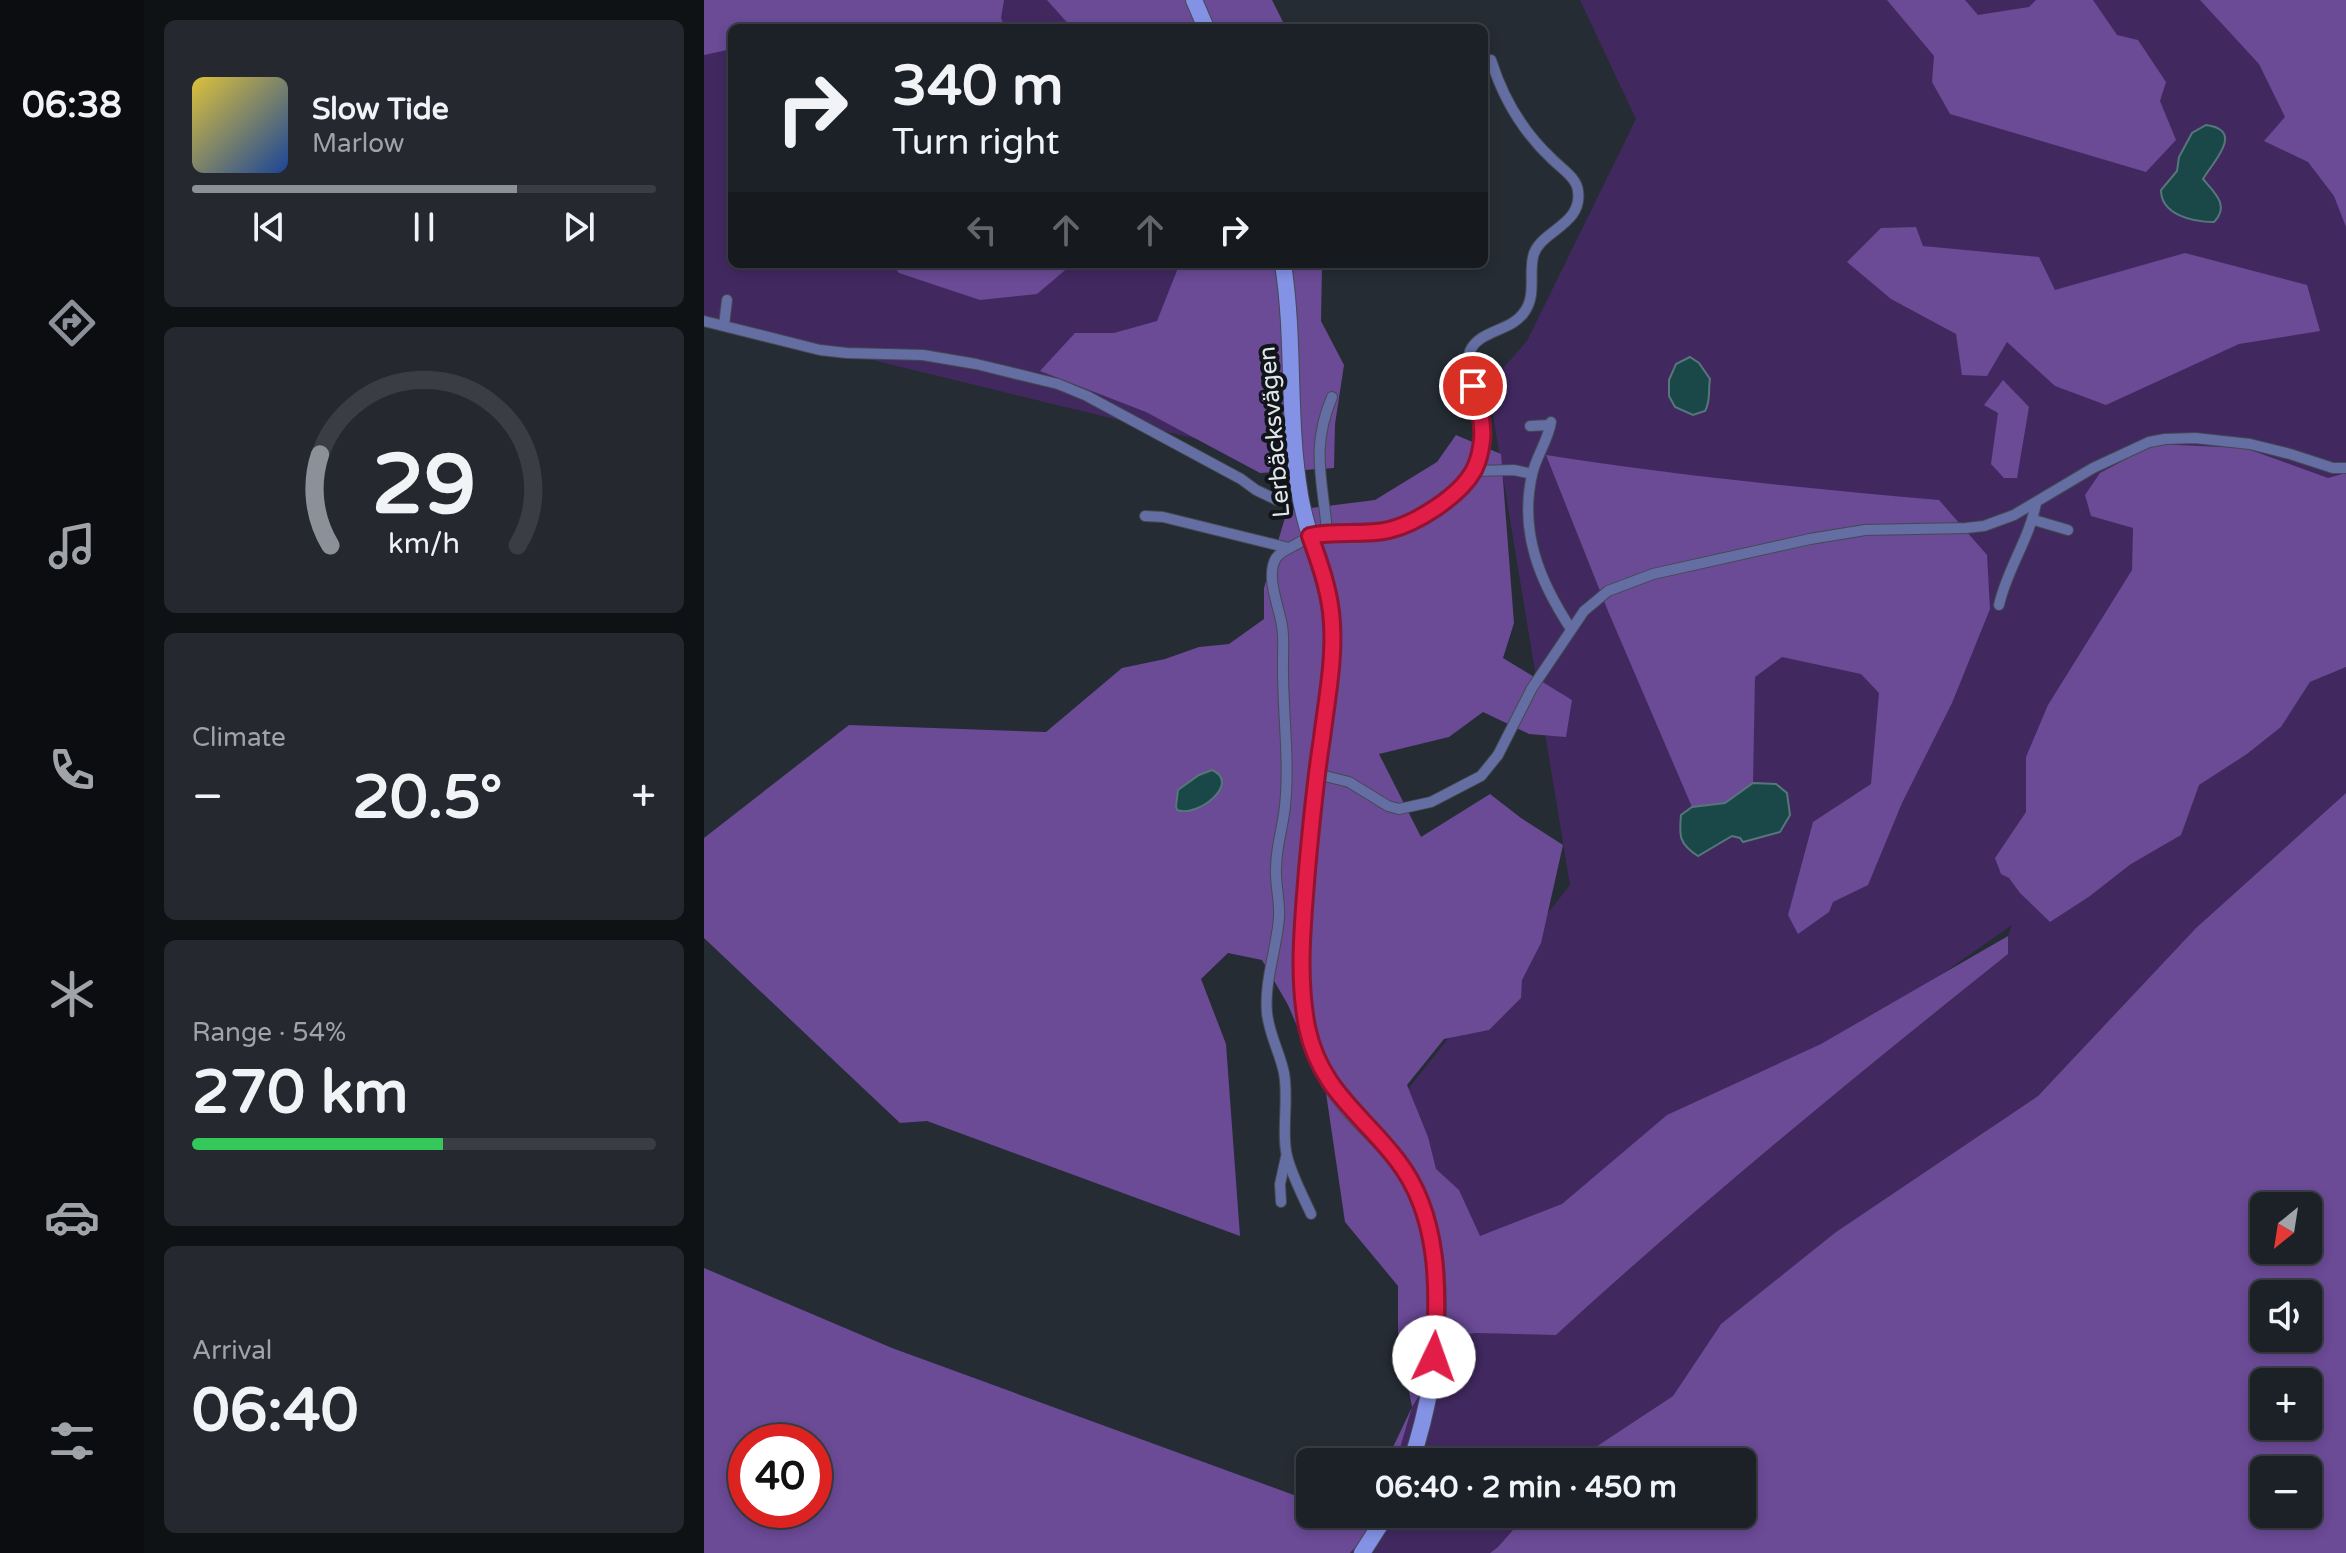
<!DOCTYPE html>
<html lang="en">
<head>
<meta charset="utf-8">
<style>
  :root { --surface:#1c2127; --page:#25292f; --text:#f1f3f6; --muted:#a0a3a7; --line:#3a3e44; --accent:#8c9099 }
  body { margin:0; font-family:"Varela Round",sans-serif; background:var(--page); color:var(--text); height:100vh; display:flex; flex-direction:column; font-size:30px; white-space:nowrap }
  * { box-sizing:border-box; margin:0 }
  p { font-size:26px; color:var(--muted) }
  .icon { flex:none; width:44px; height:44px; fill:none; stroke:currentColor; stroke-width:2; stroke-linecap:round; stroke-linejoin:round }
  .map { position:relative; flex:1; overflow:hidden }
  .panel { display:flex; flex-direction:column; gap:20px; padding:20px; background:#0f1215; width:560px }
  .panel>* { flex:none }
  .top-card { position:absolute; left:24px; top:24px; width:760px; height:244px; border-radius:12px; box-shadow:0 4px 12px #0003,0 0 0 2px var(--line); background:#1c2127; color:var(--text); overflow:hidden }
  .needle { width:52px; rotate:210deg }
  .controls { position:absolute; left:1546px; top:1192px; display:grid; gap:16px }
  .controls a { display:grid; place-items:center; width:72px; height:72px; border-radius:12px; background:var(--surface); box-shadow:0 4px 12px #0003,0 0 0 2px var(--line); font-size:40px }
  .speed { position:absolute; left:24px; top:1424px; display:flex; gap:16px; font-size:40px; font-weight:700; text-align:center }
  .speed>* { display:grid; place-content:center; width:104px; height:104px; border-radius:50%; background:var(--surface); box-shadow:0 4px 12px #0003,0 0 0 2px var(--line); line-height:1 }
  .speed .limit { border:12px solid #d22; background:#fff; color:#111 }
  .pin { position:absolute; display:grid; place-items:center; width:68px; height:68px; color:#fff; margin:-34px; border:4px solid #fff; border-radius:50%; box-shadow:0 2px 8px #0007 }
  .me { position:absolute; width:88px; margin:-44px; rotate:3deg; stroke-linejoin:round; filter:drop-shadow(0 0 6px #0008) }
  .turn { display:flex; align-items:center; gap:28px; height:168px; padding:0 32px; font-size:36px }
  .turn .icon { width:104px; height:104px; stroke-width:2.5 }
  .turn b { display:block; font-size:56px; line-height:68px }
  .lanes { display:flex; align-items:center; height:76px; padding:0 32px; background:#0003; justify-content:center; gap:40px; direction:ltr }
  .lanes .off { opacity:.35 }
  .big { font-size:60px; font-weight:700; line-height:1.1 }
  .panel .card { flex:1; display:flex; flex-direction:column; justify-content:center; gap:12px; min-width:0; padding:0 28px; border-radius:12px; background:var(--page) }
  .panel .dial { align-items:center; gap:0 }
  .dial svg { height:208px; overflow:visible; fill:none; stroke:var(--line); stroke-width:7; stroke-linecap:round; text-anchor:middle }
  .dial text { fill:var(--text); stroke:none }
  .song { display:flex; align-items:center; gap:24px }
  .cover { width:96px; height:96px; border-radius:12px; background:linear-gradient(135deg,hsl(50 70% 55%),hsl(220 70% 35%)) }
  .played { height:8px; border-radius:4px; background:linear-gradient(90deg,var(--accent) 70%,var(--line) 70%) }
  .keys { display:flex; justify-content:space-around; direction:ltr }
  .heat { display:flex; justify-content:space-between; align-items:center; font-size:44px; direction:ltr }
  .charge { height:12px; border-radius:6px; background:linear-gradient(90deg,#34c759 54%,var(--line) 0) }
  .trip { position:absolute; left:592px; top:1448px; width:460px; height:80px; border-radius:12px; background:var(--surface); box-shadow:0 4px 12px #0003,0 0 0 2px var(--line); font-weight:700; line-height:80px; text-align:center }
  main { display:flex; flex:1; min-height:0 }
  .dock { display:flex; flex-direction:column; width:144px; justify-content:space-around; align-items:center; background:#0b0d10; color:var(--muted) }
  .dock .icon { width:56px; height:56px }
  .dock .selected { color:var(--accent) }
  .dock b { font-size:36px; color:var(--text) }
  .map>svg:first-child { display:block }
  .green { fill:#412960; fill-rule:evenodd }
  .forest { fill:#6b4a96; fill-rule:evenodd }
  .water { fill:#1a4848; stroke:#567779; stroke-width:2 }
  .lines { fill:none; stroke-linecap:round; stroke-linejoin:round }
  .lane-casing { stroke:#434a51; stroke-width:12 }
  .secondary-casing { stroke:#434a51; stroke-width:18 }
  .lane { stroke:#646ea2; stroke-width:10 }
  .secondary { stroke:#8492e6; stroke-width:16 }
  .route-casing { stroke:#92132f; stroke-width:20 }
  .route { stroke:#e11d48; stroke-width:14 }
  .labels { text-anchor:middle; stroke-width:8; stroke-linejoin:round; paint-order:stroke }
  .street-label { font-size:24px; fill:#e1e6eb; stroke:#111418 }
</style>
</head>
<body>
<main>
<nav class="dock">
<b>06:38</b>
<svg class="icon selected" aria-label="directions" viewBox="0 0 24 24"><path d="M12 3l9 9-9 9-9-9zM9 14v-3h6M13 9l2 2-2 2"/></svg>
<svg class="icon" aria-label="music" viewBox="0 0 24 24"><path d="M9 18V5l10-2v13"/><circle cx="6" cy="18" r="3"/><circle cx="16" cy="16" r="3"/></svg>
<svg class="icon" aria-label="phone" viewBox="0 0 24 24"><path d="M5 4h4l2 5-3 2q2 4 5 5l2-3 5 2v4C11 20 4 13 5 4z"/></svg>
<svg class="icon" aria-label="climate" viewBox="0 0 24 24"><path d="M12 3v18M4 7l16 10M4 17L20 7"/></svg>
<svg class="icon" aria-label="car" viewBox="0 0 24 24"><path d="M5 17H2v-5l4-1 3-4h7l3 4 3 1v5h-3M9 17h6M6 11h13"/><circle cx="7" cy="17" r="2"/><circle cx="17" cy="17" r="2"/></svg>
<svg class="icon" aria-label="filters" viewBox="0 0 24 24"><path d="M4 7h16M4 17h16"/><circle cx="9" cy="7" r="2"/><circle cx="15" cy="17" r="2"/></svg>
</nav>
<section class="panel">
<div class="card">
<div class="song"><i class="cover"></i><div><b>Slow Tide</b><p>Marlow</p></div></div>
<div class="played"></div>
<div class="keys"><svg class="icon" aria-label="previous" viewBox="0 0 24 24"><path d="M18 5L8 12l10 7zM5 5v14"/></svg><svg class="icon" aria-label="pause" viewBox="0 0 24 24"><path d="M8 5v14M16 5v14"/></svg><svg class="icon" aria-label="next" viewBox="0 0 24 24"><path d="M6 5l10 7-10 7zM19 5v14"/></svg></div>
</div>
<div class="card dial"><svg viewBox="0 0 100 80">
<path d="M14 69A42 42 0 1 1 86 69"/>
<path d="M14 69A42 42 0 0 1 10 34" stroke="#8c9099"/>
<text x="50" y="56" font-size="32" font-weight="700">29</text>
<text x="50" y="72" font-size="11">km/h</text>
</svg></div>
<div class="card"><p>Climate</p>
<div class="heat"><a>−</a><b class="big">20.5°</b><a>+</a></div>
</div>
<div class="card"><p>Range · 54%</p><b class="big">270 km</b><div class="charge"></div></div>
<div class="card"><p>Arrival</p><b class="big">06:40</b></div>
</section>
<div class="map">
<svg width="1642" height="1553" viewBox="0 0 1642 1553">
  <rect width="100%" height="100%" fill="#252c34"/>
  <!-- green -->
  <g class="green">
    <path d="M0,0H453L460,28H28V264H521L571,458L0,319Z"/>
    <path d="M876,0H1642V645L1498,781L1543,754L1577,727L1606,682L1642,667V793L1492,928L1334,1096L1132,1232L1017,1324L969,1396L869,1462H692L708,1407L753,1336L772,1333L852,1335C997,1202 1150,1077 1304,954V936L1308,925L883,1223L763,1255L689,1108L866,885L784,385L823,341L932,119ZM1459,818L1427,864L1386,896Z"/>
    <path d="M672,1514H823L794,1547L786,1553H646L655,1543Z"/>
  </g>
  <!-- forest -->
  <g class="forest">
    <path d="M0,0H300L297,18L301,28H255L248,24L156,28H28V49L0,55Z"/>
    <path d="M343,0H568L582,28H368Z"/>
    <path d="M1183,0H1261L1274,15L1325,7L1332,0H1389L1413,35L1434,40L1462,82L1456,101L1472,140L1442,172L1246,114L1228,82L1230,56Z"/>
    <path d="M1496,0H1642V227L1630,196L1604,162L1560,141L1581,117L1555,64Z"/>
    <path d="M1212,227L1219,246L1335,257L1351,290L1481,253L1603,285L1616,331L1535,344L1402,405L1351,386L1303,342L1283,376L1258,375L1252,334L1187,299L1143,262L1177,228Z"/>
    <path d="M188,264H366V266L333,294L276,300L195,273Z"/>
    <path d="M473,264H618L617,321L640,365L631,424L630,468L556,473L442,412L336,371L371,333H410L453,321L474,268Z"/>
    <path d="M1299,380L1325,407L1313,478H1300L1287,464L1294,413L1280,405Z"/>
    <path d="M752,435L797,454L810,623L799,658L868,700L862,737L825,734L779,712L745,737L675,754L717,837L786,794L817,818L859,845L837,943L818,980L817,998L785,1030L740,1039L703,1085L724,1137L732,1169L755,1190L776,1236L858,1204L963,1115L1117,1044L1304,936V954C1150,1077 997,1202 852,1335L772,1333L753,1336L708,1407L692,1462H682L708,1407L694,1333V1286L641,1222L622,1093L584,1005L558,960L524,953L497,979L522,1044L536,1236L223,1121L196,1123L0,938V838L145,725L342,732L418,668L461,659L495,647L525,644L560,619V588L583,511L671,500L733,462Z"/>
    <path d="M1450,444L1541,448L1624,478L1642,473V667L1606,682L1577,727L1543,754L1495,785L1477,835L1427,864L1386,896L1346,922L1316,893L1305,878L1297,874L1291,858L1322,812V757L1344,705L1428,570L1429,528L1387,516L1381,495L1396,473Z"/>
    <path d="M842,455C973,476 1103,488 1235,500L1283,555L1286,609L1248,703L1198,803L1164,885L1129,902L1125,912L1094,934L1084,915L1109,822L1167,784L1175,693L1157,674L1078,657L1051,677L1049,783L1021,803L988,807L904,611Z"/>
    <path d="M1642,793V1553H786L794,1547L823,1514H1038V1462H869L969,1396L1017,1324L1132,1232L1334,1096L1492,928ZM1560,1206H1604V1250H1560ZM1560,1294H1604V1338H1560ZM1560,1382H1604V1426H1560ZM1560,1470H1604V1514H1560Z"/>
    <path d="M0,1268L188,1348L606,1501V1514H672L655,1543L646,1553H0ZM42,1442H110V1510H42Z"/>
  </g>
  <!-- water -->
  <g class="water">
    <path d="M1502,125C1542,130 1508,163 1499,179C1511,193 1526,206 1510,222C1489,222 1457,215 1457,190L1473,171L1475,157L1488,133Z"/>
    <path d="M986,357L995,363L1006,379C1004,390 1007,401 1001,411L989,415L971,407L965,396V380L972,364Z"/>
    <path d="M508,770C538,783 493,818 473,810L472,806L474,790L495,775Z"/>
    <path d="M1049,783L1072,784L1083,793L1086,815L1076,832L1039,842L1036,838L1028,836L994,856C975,844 975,836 977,815L988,807L1021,803Z"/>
  </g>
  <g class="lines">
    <!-- lane casing -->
    <g class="lane-casing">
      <g id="lane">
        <path d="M0,321L116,350L143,353L219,355L272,364L354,384L383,396L537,479L552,490L573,500"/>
        <path d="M20,325L23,300"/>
        <path d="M847,422C844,441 832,456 828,475C815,532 836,582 867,629"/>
        <path d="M826,426L846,425"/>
        <path d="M769,471L810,470L828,474"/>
        <path d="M441,516L459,517L585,548"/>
        <path d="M1330,520L1364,530"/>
        <path d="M623,532C619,480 606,449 628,397"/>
        <path d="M1295,605C1303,569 1326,538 1332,503"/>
        <path d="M613,774L645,782L684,806L695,809L727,802L777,776L794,755L828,688L880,611L904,591L949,574L1106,539L1161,530L1262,528L1280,526L1310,515L1389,468L1445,442L1461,439L1491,438L1546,444L1586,454L1629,468H1642"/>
        <path d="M577,1202L576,1184L582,1157"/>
        <path d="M607,1214C599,1196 588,1176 583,1156C577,1134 585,1099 580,1073C576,1053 565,1034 563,1013C560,981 573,948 575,917C576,900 571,884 572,868C572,847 579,827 581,806C586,758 578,709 579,660C579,649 580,637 578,626C575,606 561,576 572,558C576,552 583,549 589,546C621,527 636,535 669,532C686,531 701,525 715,517C777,482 787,452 768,385C765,374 761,363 766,351C776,329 808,332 821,311C832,295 825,275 829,257C834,231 879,226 874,191C873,178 857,168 848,159C819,132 799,98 787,60"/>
      </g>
    </g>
    <!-- secondary casing -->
    <g class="secondary-casing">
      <g id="secondary">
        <path d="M490,0L502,28"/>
        <path d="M579,264C591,340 583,419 596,495C604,545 630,589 628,641C627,681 620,720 615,759C608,809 604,859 600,909C597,948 595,988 603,1027C609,1057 626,1087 646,1110C661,1127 679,1142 693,1160C754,1239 736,1374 707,1462"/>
        <path d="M658,1553L683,1514"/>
      </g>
    </g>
    <!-- lane -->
    <use href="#lane" class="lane"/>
    <!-- secondary -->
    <use href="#secondary" class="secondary"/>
  </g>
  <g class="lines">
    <!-- route casing -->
    <g class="route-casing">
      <path id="route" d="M730,1357C735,1291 736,1215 693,1160C658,1114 616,1090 603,1027C593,975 599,922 603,870C607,826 611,782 618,738C623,697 632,654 627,612C624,586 615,561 606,536C632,530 659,536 685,530C713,523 756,496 770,470C774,462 777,450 778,440C780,422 773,403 769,386"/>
    </g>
    <!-- route -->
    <use href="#route" class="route"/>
  </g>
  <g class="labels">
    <!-- street labels -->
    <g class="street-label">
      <text transform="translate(570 432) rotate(-95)" y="8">Lerbäcksvägen</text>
    </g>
  </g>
</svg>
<div class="controls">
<a><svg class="needle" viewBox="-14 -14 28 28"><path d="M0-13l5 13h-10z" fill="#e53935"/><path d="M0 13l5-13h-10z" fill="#a0a3a7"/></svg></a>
<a><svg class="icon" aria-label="sound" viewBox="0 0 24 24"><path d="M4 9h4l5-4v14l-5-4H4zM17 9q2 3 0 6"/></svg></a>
<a>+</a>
<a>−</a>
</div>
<div class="speed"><div class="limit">40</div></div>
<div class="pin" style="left:769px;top:386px;background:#d93025"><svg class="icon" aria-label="arrive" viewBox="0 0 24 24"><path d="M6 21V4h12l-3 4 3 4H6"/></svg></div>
<svg class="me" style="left:730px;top:1357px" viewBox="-20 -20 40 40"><circle r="19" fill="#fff"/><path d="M0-13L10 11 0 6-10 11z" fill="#e11d48"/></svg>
<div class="trip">06:40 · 2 min · 450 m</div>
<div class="top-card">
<div class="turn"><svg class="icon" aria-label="right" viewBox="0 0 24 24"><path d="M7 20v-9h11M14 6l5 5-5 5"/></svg><div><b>340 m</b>Turn right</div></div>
<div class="lanes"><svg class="icon off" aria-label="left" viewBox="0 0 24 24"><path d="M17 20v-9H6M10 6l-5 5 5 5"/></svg><svg class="icon off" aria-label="ahead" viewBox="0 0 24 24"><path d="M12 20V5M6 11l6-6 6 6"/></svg><svg class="icon off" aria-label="ahead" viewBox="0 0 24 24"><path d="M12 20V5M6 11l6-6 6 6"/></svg><svg class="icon" aria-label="right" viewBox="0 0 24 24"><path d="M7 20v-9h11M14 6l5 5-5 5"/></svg></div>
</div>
</div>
</main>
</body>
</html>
